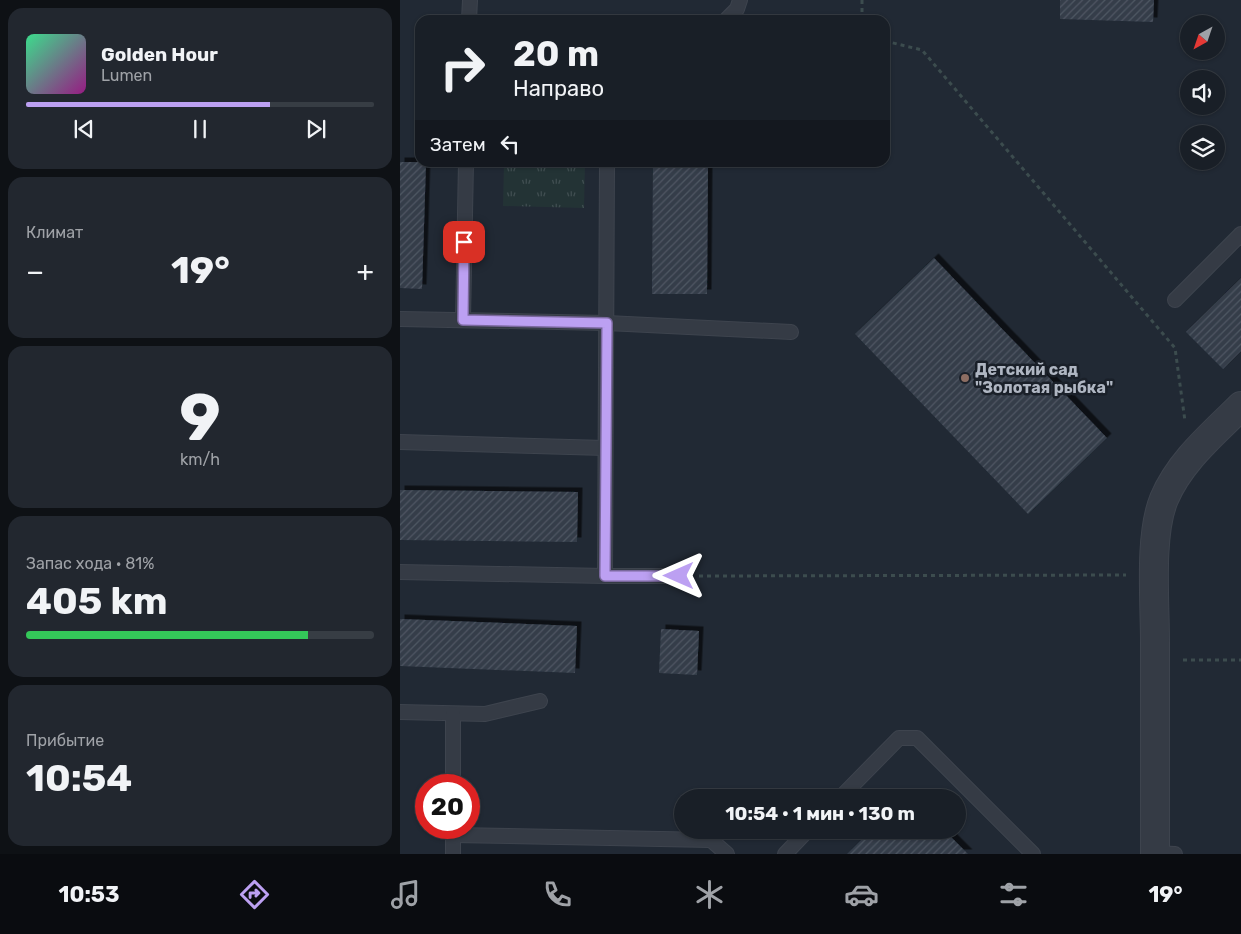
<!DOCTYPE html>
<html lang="ru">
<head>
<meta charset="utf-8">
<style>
  :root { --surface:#191f27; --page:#22272f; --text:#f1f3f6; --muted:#9fa2a7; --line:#373d44; --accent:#bca0f2 }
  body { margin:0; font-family:Rubik,sans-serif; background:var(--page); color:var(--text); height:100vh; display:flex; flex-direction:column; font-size:19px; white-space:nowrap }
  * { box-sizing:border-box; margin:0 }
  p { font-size:16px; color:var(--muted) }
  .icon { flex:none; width:28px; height:28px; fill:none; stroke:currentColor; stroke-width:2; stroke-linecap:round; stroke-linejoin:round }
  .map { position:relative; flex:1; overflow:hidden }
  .panel { display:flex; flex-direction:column; gap:8px; padding:8px; background:#0e1115; width:400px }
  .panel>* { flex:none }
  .banner { position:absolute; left:15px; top:15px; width:475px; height:152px; border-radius:15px; box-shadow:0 1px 4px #0004,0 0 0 1px var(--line); background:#191f27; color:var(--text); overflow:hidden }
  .needle { width:32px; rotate:220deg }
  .controls { position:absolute; left:780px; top:15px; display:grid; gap:10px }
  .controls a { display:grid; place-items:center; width:45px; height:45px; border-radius:50%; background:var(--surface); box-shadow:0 1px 4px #0004,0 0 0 1px var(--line); font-size:25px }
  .speed { position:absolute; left:15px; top:774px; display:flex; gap:10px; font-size:25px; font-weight:700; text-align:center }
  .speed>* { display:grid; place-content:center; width:65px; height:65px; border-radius:50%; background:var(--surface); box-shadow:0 1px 4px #0004,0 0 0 1px var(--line); line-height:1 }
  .speed .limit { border:8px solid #d22; background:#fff; color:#111 }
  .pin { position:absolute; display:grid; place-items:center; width:42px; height:42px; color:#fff; margin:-21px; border-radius:10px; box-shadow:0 2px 8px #0006 }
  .me { position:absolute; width:55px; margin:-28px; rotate:270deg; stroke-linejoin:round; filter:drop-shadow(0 0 4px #0008) }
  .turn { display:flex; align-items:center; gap:18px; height:105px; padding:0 15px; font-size:22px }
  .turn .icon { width:65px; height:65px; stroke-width:2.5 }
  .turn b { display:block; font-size:35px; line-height:42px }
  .then { display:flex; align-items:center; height:48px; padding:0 15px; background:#0003; gap:10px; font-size:19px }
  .big { font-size:38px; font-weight:700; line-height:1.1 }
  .panel .widget { flex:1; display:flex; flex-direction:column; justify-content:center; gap:8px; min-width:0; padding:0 18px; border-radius:15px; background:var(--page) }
  .panel .dial { align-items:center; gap:0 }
  .dial b { font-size:65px; line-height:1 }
  .song { display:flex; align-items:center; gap:15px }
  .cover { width:60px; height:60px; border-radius:8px; background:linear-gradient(135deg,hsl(150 70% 55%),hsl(310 70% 35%)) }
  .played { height:5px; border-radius:2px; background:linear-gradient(90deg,var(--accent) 70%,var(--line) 70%) }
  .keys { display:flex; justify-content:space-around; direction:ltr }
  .heat { display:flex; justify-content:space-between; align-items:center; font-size:28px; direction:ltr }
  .charge { height:8px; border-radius:4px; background:linear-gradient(90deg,#34c759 81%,var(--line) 0) }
  .trip { position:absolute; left:274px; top:789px; width:292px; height:50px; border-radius:25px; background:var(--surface); box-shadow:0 1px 4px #0004,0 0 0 1px var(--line); font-weight:700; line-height:50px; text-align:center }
  .dock { display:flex; height:80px; justify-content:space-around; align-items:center; background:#0a0c10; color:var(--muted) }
  .dock .icon { width:35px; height:35px }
  .dock .on { color:var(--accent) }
  .dock b { font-size:22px; color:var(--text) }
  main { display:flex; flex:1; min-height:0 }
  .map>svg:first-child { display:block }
  .park { fill:url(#park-tufts) }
  .building { fill:url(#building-hatch); filter:url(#shadow) }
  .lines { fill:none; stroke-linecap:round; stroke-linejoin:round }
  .lane-casing { stroke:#3e444e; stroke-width:16 }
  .street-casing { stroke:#3e444e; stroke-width:30 }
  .path { stroke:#3c4c4e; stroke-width:3; stroke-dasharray:4 4; stroke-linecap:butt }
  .lane { stroke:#353b45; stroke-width:14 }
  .street { stroke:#353b45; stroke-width:28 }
  .route-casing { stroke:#7a689d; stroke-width:12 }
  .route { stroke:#bca0f2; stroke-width:9 }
  .education-dot { fill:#8d6e63; stroke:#1a2029; stroke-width:2 }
  .labels { text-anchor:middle; stroke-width:5; stroke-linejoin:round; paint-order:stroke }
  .poi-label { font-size:16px; font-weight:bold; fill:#afb6c2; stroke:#1a2029; text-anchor:start }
</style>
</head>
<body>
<main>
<section class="panel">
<div class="widget">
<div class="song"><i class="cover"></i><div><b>Golden Hour</b><p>Lumen</p></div></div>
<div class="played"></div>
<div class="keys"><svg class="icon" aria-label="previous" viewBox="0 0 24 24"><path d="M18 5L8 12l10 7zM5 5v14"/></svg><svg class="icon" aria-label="pause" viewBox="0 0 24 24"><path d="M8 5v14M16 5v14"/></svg><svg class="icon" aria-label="next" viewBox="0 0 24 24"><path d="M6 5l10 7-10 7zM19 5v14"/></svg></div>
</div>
<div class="widget"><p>Климат</p>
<div class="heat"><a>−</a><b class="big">19°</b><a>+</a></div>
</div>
<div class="widget dial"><b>9</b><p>km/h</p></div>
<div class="widget"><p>Запас хода · 81%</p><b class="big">405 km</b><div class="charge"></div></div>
<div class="widget"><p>Прибытие</p><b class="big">10:54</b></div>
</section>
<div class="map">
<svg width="841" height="854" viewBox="0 0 841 854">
  <defs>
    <pattern id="park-tufts" width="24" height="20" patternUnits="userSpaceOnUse" patternTransform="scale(1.25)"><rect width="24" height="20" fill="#233335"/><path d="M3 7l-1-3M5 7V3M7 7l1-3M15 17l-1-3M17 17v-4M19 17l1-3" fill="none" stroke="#404e51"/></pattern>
    <pattern id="building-hatch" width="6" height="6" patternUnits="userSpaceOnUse" patternTransform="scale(1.25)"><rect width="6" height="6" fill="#343d4a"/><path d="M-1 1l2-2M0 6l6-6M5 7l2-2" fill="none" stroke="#4f5762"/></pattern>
    <filter id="shadow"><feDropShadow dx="4.5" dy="-4.5" stdDeviation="0" flood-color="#0009"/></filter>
  </defs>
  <rect width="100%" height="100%" fill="#212934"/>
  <!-- park -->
  <path class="park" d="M104,163H185L184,208L103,206Z"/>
  <!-- building -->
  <g class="building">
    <path d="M660,0H754L753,22L660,19Z"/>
    <path d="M0,162H26L22,289L0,288Z"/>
    <path d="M253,162H308L307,294H252Z"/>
    <path d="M534,258L707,438L628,514L455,334Z"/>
    <path d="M841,278V351L823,369L786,332Z"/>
    <path d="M0,490L178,492L177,542L0,540Z"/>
    <path d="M0,619L177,626L175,673L0,666Z"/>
    <path d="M261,629L299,631L297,675L259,673Z"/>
    <path d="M471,830H544L568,854H447Z"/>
  </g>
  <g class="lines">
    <!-- lane casing -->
    <g class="lane-casing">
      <g id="lane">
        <path d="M69,20L70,0"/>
        <path d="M326,20L337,9L340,0"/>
        <path d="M775,300L841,234"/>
        <path d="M0,319L207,323L391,332"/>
        <path d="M63,320L66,162"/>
        <path d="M0,442L205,448"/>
        <path d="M0,572L205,576L207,162"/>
        <path d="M205,576H279"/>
        <path d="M0,712L85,714L140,701"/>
        <path d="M53,714V785"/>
        <path d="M440,798L499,738H517L633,854"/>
        <path d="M53,835L311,840L327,854"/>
        <path d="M755,853L775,854"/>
        <path d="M53,854V828"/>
        <path d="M385,854L408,830"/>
      </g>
    </g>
    <!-- street casing -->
    <g class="street-casing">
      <path id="street" d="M755,854C755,783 755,713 755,642C755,602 749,535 764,499C780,461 813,434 841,406"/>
    </g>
    <!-- path -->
    <g class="path">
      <path d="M462,20V0"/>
      <path d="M485,41L522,50L775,348L785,421"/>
      <path d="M299,576L726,575"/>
      <path d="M783,660H841"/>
    </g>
    <!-- lane -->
    <use href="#lane" class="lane"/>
    <!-- street -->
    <use href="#street" class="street"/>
  </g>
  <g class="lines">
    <!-- route casing -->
    <g class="route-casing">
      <path id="route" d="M64,242L63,320L207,323L205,576H279"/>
    </g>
    <!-- route -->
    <use href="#route" class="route"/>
  </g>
  <!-- markers -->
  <circle class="education-dot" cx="565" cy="378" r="5"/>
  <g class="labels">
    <!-- poi labels -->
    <g class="poi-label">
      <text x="575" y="375">Детский сад<tspan x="575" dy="18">"Золотая рыбка"</tspan></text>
    </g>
  </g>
</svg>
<div class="controls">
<a><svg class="needle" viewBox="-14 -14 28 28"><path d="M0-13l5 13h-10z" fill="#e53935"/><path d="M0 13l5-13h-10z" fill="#9fa2a7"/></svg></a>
<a><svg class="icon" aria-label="sound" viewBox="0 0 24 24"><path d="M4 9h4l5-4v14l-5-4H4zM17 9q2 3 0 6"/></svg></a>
<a><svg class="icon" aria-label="layers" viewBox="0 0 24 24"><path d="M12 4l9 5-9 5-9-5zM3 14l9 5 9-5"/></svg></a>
</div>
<div class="speed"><div class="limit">20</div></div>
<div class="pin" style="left:64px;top:242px;background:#d93025"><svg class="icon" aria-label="arrive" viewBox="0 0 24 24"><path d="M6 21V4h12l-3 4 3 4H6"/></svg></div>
<svg class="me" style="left:279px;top:576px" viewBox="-20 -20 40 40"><path d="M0-17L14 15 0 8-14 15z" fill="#bca0f2" stroke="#fff" stroke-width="4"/></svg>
<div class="trip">10:54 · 1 мин · 130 m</div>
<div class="banner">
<div class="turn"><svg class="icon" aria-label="right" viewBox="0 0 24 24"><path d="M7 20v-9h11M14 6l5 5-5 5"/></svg><div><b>20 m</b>Направо</div></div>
<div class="then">Затем<svg class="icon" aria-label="left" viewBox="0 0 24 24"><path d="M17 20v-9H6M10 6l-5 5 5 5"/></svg></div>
</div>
</div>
</main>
<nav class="dock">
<b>10:53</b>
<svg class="icon on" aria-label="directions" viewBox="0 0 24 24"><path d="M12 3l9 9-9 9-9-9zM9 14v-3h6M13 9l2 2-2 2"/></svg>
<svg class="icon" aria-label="music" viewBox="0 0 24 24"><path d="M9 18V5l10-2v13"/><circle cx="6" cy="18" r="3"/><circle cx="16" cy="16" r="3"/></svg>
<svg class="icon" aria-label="phone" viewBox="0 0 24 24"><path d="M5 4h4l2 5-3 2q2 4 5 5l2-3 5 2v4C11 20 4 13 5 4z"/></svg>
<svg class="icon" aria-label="climate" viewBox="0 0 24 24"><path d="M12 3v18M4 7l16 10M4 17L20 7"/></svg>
<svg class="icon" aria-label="car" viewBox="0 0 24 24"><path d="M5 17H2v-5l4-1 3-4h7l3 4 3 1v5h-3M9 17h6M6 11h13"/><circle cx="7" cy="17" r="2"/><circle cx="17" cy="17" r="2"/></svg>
<svg class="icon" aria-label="filters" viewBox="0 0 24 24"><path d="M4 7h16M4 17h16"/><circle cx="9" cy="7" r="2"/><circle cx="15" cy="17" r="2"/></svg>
<b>19°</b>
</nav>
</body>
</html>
